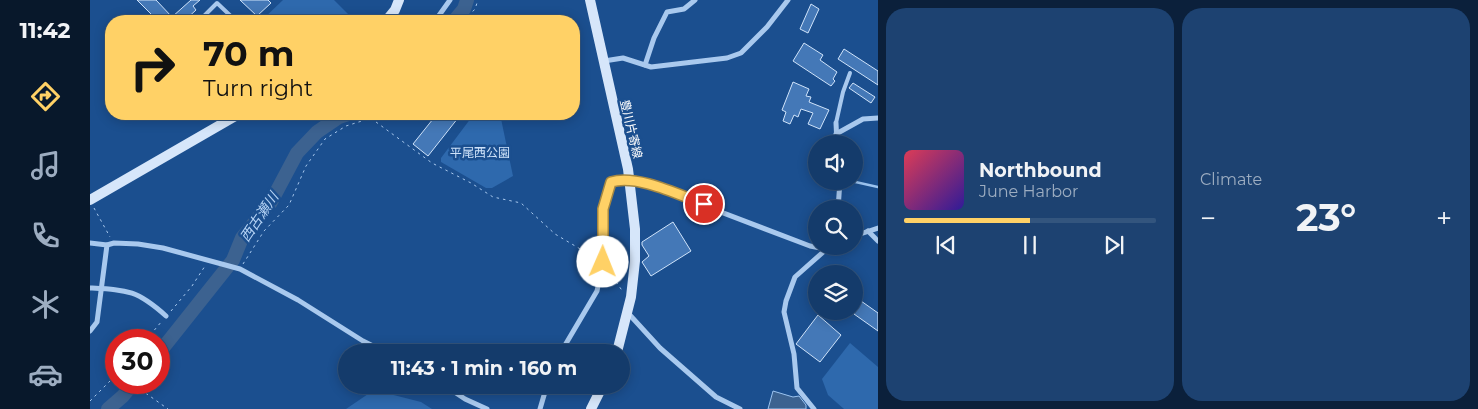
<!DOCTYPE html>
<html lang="en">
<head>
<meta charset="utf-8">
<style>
  :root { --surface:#143b6b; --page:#1d4271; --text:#f1f3f6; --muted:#9dadc1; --line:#33557e; --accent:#ffd166 }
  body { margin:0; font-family:Montserrat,"Noto Sans JP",sans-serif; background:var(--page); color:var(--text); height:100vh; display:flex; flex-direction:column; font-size:19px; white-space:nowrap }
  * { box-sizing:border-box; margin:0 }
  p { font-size:16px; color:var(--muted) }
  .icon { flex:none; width:28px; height:28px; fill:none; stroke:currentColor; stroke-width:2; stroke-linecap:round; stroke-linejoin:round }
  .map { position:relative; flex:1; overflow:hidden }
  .drawer { display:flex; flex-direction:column; gap:8px; padding:8px; background:#0b203b; width:600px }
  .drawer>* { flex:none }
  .banner { position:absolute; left:15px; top:15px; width:475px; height:105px; border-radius:20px; box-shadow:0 2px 12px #0003,0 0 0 1px var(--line); background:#ffd166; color:#111; overflow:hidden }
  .controls { position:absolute; left:718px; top:135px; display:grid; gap:10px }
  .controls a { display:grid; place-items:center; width:55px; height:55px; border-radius:50%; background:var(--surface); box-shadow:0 2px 12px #0003,0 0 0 1px var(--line); font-size:25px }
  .speed { position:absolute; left:15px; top:329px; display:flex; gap:10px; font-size:25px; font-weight:700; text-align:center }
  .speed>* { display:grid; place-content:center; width:65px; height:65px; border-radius:50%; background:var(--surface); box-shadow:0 2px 12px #0003,0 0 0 1px var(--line); line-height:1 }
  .speed .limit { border:8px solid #d22; background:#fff; color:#111 }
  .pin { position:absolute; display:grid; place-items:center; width:42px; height:42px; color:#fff; margin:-21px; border:2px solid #fff; border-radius:50%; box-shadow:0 1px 5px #0007 }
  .me { position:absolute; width:55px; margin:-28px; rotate:1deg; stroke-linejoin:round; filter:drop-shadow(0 0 4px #0008) }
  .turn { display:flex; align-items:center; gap:18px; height:105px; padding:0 15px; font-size:22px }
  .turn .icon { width:65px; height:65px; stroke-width:2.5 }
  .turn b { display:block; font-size:35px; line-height:42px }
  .big { font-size:38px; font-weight:700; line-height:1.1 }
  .drawer .widget { flex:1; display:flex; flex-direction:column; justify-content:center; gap:8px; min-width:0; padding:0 18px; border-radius:20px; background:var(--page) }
  .song { display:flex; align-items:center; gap:15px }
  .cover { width:60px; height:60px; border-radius:8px; background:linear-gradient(135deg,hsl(350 70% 55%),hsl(250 70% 35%)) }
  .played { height:5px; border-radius:2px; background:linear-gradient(90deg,var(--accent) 50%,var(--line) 50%) }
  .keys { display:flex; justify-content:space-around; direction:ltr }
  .heat { display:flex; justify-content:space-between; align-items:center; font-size:28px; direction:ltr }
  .drawer .tiles { flex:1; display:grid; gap:8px; grid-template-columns:repeat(2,1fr) }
  .trip { position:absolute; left:248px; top:344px; width:292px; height:50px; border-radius:25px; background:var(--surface); box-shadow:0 2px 12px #0003,0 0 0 1px var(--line); font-weight:700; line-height:50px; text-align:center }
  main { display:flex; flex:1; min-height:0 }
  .tab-bar { display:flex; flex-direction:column; width:90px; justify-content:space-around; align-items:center; background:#08182b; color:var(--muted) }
  .tab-bar .icon { width:35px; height:35px }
  .tab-bar .selected { color:var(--accent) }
  .tab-bar b { font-size:22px; color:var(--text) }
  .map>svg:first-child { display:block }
  .green { fill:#2e69ad }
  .water { fill:#3c6290; stroke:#9cc4f0 }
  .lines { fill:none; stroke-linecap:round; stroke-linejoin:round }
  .stream { stroke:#9cc4f0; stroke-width:2.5 }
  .river { stroke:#3c6290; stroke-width:14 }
  .building { fill:#4478b7; stroke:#cfe3fa }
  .path { stroke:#a9c9ee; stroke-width:1; stroke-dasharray:2.5 4; stroke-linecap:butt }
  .lane { stroke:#a9c9ee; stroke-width:4 }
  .street { stroke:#a9c9ee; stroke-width:5 }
  .secondary { stroke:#d6e6fa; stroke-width:10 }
  .route-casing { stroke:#a68842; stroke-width:12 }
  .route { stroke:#ffd166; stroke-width:9 }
  .labels { text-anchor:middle; stroke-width:5; stroke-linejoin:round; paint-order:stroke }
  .street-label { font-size:12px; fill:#fff; stroke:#1b4f8f }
  .park-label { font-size:12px; fill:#cfe3fa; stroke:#1b4f8f }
  .water-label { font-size:14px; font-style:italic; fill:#b5d3f5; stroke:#1b4f8f }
</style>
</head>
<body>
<main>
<nav class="tab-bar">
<b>11:42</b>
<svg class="icon selected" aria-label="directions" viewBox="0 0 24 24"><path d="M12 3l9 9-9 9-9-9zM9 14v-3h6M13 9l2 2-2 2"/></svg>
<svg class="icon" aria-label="music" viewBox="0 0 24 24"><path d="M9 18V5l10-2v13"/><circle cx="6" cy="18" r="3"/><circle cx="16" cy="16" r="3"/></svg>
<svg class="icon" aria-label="phone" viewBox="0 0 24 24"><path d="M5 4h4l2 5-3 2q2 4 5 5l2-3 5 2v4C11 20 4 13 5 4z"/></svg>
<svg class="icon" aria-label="climate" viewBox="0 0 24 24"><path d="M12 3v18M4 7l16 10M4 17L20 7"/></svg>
<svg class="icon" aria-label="car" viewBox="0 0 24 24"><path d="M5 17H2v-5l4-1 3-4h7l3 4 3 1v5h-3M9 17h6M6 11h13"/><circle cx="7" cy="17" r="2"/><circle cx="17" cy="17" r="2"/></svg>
</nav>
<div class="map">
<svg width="788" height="409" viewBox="0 0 788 409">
  <rect width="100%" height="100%" fill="#1b4f8f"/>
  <!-- green -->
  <g class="green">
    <path d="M193,0H244L258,14L246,21H171Z"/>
    <path d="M384,114H410L423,176L402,188H396L351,162V158Z"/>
    <path d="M760,343L788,367V409H754L738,395L732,379Z"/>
    <path d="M284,390L331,402L342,409H256Z"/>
  </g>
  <!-- water -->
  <path class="water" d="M683,391L703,397L709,396L716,405V409H678Z"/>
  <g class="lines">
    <!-- stream -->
    <path class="stream" d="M761,181L788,187"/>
    <!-- river -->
    <g class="river">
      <path d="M364,21L374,9L377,0"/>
      <path d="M69,353L143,260L152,238L181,202L207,153L227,132L249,117L258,114"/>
      <path d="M18,409L33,396L44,382"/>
    </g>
  </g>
  <!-- building -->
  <g class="building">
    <path d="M47,0H66L82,17L101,0H110L103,6L106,10L94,21H68Z"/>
    <path d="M150,0H178L181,3L167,16Z"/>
    <path d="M721,4L729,9L718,33L710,29Z"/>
    <path d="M714,43L733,55L730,60L747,72L743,79L745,81L741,86L703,61Z"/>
    <path d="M754,49L788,71V85L748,59Z"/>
    <path d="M703,82L719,89L716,96L721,97L719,102L739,110L730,129L718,124L723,113L711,109L708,117L704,115L700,124L693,121L696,112L692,110Z"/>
    <path d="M763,83L785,97L781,103L759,88Z"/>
    <path d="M347,114H363L368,118L338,156L323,144Z"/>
    <path d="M583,222L601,251L561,276L552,262L559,256L552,245V242Z"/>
    <path d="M764,296L788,313V331L764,314Z"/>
    <path d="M728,315L751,335L730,362L706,344Z"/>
  </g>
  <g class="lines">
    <!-- path -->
    <g class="path">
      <path d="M374,21L385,9L388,0"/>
      <path d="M286,122L342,163L381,183L403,197L431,203L465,234L507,259"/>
      <path d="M4,208L20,237"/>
      <path d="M153,264L174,231L199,205L216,166L235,139L256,126L275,120"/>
      <path d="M519,271L533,292"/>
      <path d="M81,311L102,286L115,266"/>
      <path d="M56,340L72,321"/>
      <path d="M40,382L78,409"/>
      <path d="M0,401L26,375"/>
    </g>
    <!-- lane -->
    <g class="lane">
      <path d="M109,21L127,3L146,21"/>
      <path d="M746,123L753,92L760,73"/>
    </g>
    <!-- street -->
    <g class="street">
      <path d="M345,21L360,0"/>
      <path d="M514,61L533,58L561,67L637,58L651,53L677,27L698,0"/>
      <path d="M555,65L564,38L577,12L594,9L605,0"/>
      <path d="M276,114L281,118"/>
      <path d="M746,123L747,144"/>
      <path d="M746,134L773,119L788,118"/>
      <path d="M748,209L750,181"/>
      <path d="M778,231L788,241"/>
      <path d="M764,236L788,228"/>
      <path d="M0,243L17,245L24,243L48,244L73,248L150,269L208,300L273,341L295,352"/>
      <path d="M0,288C38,290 47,290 76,316"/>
      <path d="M538,313L570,348L626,397L650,409"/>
      <path d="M0,331L7,322L17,245"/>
      <path d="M471,352L507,291L513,262V209L521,182L529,179L560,185L720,246L736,249"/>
      <path d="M354,385L375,399L397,409"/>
      <path d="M450,409L457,385"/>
      <path d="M724,409L707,388L704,354L694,312L696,301L705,277L740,246"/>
    </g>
    <!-- secondary -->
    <g class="secondary">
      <path d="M500,0L538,169L545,229V261L541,297L527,352"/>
      <path d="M296,21L305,10L309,0"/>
      <path d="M0,200L149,114"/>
      <path d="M501,409L513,385"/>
    </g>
  </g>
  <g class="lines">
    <!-- route casing -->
    <g class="route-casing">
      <path id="route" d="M513,262V209L521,182C547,174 589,195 614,204"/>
    </g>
    <!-- route -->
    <use href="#route" class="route"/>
  </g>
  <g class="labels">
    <!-- street labels -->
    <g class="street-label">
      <text transform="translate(541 129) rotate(77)" y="4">豊川片寄線</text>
    </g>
    <!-- park labels -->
    <g class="park-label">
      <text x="390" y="157">平尾西公園</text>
    </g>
    <!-- water labels -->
    <g class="water-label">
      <text transform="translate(169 217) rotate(-56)" y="5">西古瀬川</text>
    </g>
  </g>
</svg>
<div class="controls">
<a><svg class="icon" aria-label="sound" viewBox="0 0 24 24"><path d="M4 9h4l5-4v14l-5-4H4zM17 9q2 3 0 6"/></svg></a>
<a><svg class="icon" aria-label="search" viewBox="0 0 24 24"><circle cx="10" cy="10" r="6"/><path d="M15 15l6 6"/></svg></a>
<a><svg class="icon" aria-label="layers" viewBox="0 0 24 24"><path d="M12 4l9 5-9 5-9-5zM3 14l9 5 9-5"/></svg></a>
</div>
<div class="speed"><div class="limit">30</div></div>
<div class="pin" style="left:614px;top:204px;background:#d93025"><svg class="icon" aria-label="arrive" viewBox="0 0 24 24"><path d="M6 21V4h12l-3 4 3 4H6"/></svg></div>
<svg class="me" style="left:513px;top:262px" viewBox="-20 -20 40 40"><circle r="19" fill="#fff"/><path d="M0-13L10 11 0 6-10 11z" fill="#ffd166"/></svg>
<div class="trip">11:43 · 1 min · 160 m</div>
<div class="banner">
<div class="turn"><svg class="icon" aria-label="right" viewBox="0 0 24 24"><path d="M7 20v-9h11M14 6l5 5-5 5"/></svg><div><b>70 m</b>Turn right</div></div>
</div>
</div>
<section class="drawer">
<div class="tiles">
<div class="widget">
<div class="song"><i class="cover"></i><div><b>Northbound</b><p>June Harbor</p></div></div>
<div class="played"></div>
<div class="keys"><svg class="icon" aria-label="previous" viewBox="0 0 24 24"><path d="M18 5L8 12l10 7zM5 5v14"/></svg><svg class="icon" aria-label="pause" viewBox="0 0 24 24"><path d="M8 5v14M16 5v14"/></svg><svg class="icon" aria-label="next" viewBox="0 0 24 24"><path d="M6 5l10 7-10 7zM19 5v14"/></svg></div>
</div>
<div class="widget"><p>Climate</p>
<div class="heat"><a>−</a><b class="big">23°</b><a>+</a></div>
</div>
</div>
</section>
</main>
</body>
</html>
